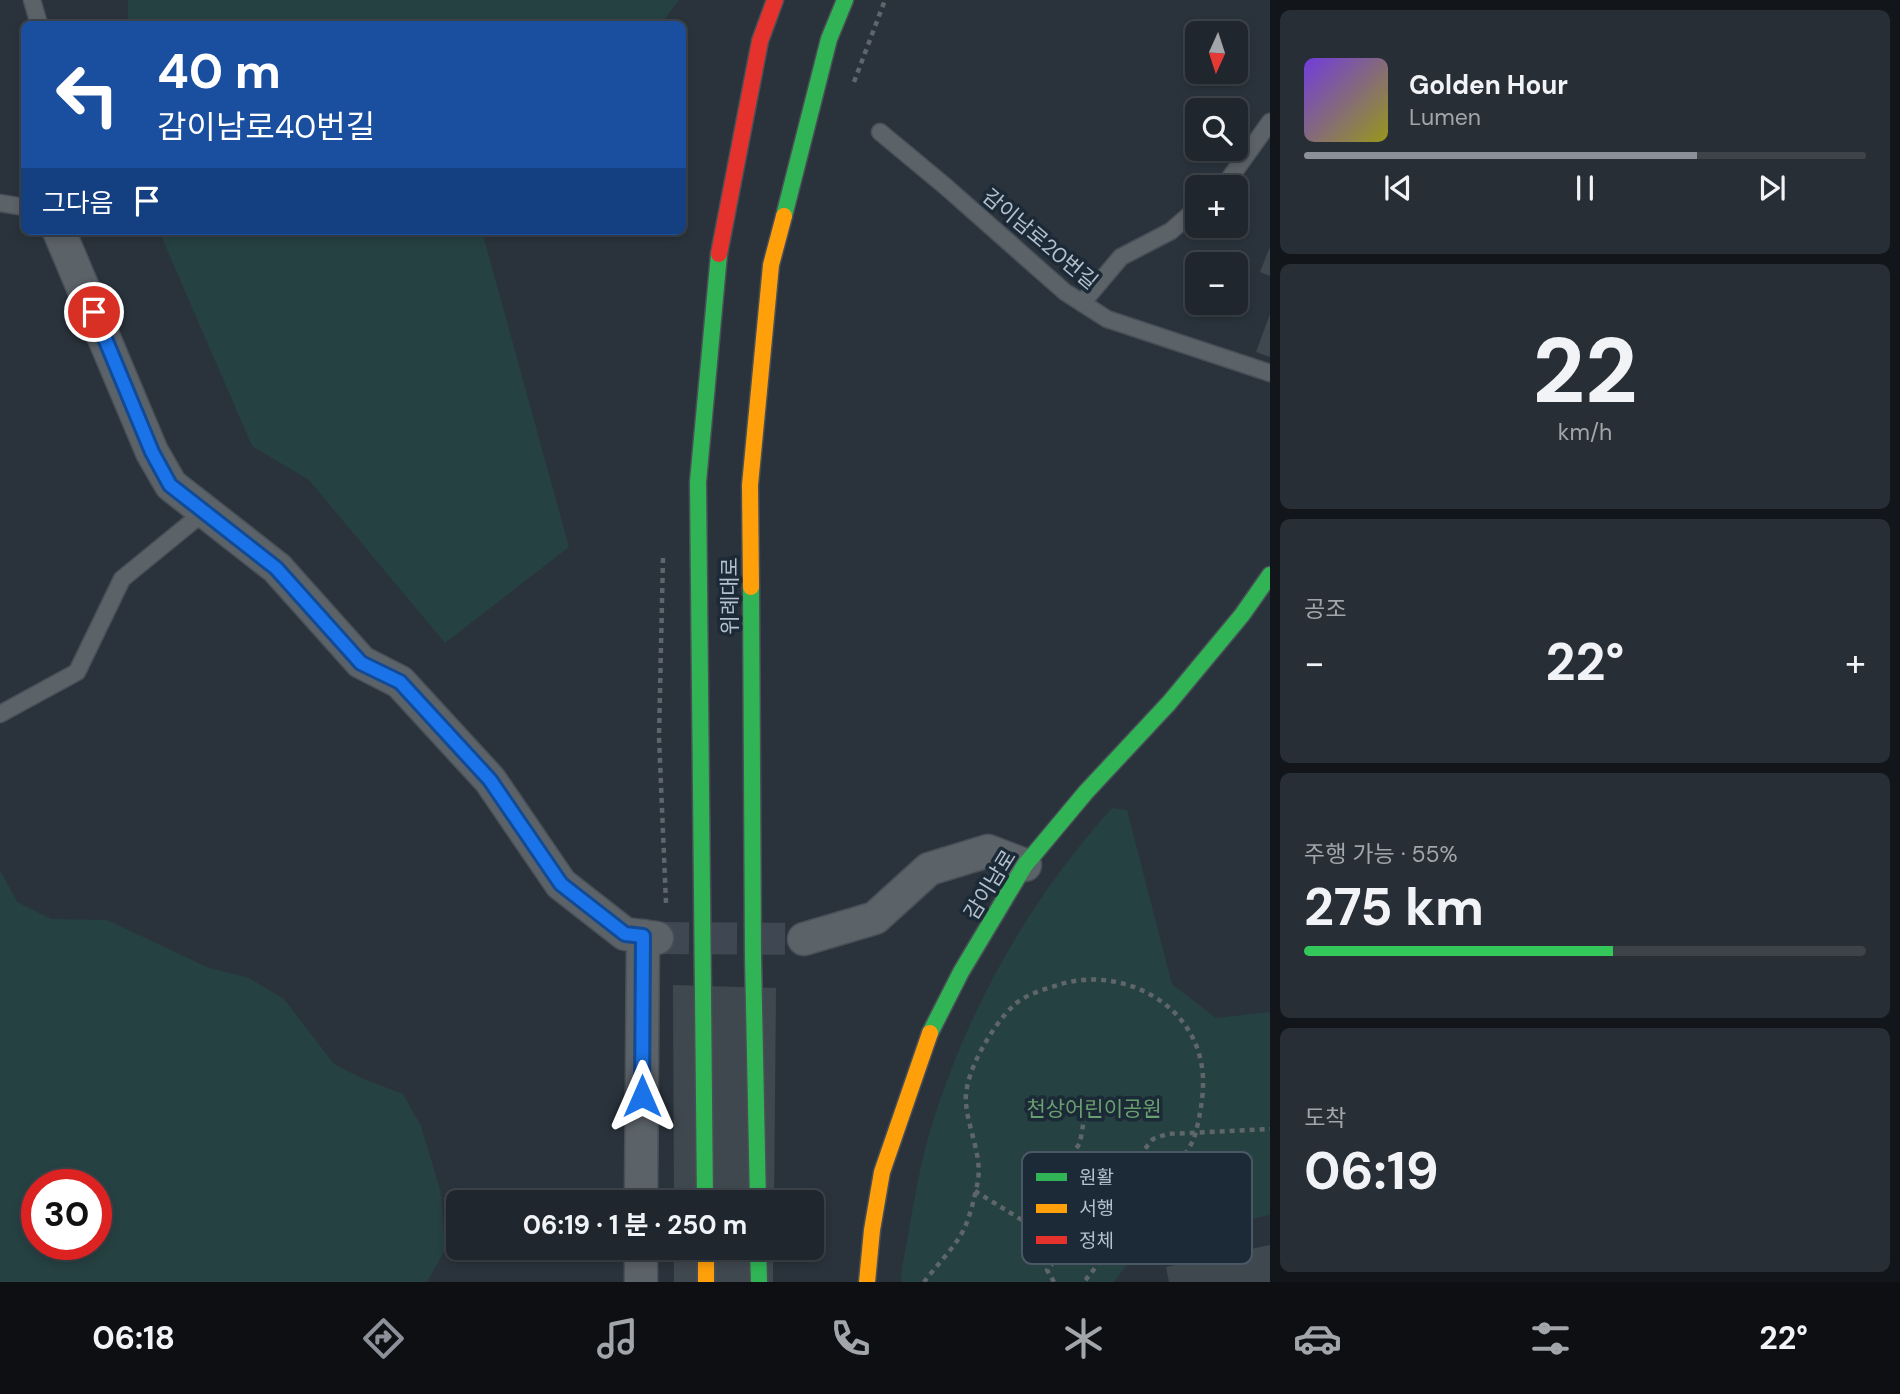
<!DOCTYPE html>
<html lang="ko">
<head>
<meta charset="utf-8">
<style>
  :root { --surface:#20262d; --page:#282e35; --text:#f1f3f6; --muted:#a2a5aa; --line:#3d4349; --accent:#8c9099 }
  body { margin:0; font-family:"DM Sans","Noto Sans KR",sans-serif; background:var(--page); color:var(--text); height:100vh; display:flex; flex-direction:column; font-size:26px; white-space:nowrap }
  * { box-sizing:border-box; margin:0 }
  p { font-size:23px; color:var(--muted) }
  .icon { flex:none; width:38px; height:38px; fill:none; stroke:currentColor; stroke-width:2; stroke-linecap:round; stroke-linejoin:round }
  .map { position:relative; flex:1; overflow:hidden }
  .panel { display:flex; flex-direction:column; gap:10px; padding:10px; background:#121519; width:630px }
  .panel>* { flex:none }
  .hud { position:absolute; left:21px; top:21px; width:665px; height:214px; border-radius:10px; box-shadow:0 4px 10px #0003,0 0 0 2px var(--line); background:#1a4fa0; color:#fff; overflow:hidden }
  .needle { width:46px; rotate:183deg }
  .buttons { position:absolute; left:1185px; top:21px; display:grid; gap:14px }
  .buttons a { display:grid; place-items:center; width:63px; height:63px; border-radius:10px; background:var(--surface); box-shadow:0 4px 10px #0003,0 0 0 2px var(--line); font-size:35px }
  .speed { position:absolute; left:21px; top:1169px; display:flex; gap:14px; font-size:35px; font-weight:700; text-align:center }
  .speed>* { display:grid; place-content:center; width:91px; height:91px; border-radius:50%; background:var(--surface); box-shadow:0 4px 10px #0003,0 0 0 2px var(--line); line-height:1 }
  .speed .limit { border:10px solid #d22; background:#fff; color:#111 }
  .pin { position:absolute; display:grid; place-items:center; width:60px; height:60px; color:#fff; margin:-30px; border:4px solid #fff; border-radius:50%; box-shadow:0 2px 7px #0007 }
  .me { position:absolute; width:77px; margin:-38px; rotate:0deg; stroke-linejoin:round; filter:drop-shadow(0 0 5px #0008) }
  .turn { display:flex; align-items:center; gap:24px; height:147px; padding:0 21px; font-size:32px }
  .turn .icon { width:91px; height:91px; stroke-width:2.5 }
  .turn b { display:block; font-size:49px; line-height:60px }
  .then { display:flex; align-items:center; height:66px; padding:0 21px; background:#0003; gap:14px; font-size:26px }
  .big { font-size:52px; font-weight:700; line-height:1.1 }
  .panel .tile { flex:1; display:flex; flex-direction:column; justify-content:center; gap:10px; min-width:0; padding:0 24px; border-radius:10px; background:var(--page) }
  .panel .dial { align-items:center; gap:0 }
  .dial b { font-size:91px; line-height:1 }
  .song { display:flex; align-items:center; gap:21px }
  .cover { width:84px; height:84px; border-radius:10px; background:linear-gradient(135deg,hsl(260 70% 55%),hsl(60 70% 35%)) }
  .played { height:7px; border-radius:4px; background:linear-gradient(90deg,var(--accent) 70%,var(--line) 70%) }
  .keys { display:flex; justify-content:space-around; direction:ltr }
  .heat { display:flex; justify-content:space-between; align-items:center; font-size:38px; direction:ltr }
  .charge { height:10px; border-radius:5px; background:linear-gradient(90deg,#34c759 55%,var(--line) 0) }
  .trip { position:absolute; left:446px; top:1190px; width:378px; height:70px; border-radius:10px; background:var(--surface); box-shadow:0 4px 10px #0003,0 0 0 2px var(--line); font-weight:700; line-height:70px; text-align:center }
  .dock { display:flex; height:112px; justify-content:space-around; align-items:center; background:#0d0f12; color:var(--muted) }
  .dock .icon { width:49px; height:49px }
  .dock .selected { color:var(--accent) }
  .dock b { font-size:32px; color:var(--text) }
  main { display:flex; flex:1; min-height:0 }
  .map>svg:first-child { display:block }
  .green { fill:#264142; fill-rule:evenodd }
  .building { fill:#40484f }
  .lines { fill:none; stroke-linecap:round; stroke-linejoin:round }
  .street-tunnel { stroke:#3f4852; stroke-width:32; stroke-dasharray:32 16; stroke-linecap:butt }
  .lane-casing { stroke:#484f56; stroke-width:19 }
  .street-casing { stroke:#484f56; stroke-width:35 }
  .fast-casing { stroke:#484f56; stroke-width:19 }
  .slow-casing { stroke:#484f56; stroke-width:19 }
  .jam-casing { stroke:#484f56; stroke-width:19 }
  .path { stroke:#5e656b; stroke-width:4.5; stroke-dasharray:5 5; stroke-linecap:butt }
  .lane { stroke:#5b6268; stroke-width:16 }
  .street { stroke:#5b6268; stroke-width:32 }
  .fast { stroke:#30b455; stroke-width:16 }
  .slow { stroke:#ff9f0a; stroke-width:16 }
  .jam { stroke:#e5322d; stroke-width:16 }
  .route-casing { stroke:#114b97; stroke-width:18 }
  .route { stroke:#1a73e8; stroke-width:12 }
  .labels { text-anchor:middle; stroke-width:7; stroke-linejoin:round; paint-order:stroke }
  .street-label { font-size:21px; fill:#b4c0cc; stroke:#1c2a37 }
  .park-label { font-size:21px; fill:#699f6f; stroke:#1c2a37 }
  .key { fill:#1c2a37; stroke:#4a5764; stroke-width:2 }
  .key-label { font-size:19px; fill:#b4c0cc }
</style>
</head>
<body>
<main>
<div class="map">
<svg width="1270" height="1282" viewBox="0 0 1270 1282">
  <rect width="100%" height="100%" fill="#2a333c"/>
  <!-- green -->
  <g class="green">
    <path d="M128,0H679L661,24H128Z"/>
    <path d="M159,231H482L569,547L445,643L309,480L252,446Z"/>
    <path d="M1112,808L1127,810L1172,984L1216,1018L1270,1012V1215L1157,1240L1133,1256L1114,1282H901L902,1267C911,1223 917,1175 930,1131C966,1012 1028,901 1112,808Z"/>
    <path d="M0,870L17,902L51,919L107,920L209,968L249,978L284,999L334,1064L361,1078L403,1094L421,1126L441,1193L445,1250L427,1282H0ZM37,1185H96V1244H37Z"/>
  </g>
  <!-- building -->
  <g class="building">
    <path d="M1270,247V276L1260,272Z"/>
    <path d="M1270,314V357L1256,352Z"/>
    <path d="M673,985L776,988L774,1202H674Z"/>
    <path d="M1270,1245V1282H1169L1166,1267Z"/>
    <rect x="674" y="1248" width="99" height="34"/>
  </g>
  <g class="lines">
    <!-- street-tunnel -->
    <path class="street-tunnel" d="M657,938L804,939"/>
    <!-- lane casing -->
    <g class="lane-casing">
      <g id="lane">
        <path d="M32,0L39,24"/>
        <path d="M880,132L945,186L1065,292L1107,319L1270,373"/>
        <path d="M1220,187L1229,179L1270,122"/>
        <path d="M0,203L24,207"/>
        <path d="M1082,303L1121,257L1171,231L1197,208"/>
        <path d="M0,714L77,672L122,579L204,512"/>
      </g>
    </g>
    <!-- street casing -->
    <g class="street-casing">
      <g id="street">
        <path d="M59,231L152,452L171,485L277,568L361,662L400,682L490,780L561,884L625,934L657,938"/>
        <path d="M804,939L875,918L929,869L988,851L1025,865"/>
        <path d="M641,1202L643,936"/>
        <path d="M641,1282V1248"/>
      </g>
    </g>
    <!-- fast casing -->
    <g class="fast-casing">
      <g id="fast">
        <path d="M784,216L829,39L845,0"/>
        <path d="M751,587L753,957L758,1202"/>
        <path d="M930,1033L961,972L1025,865L1086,792L1169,703L1242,615L1270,575"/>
        <path d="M705,1202L698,482L719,254"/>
        <path d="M758,1248L759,1282"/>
      </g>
    </g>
    <!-- slow casing -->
    <g class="slow-casing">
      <g id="slow">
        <path d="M751,587L750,485L771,265L784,216"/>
        <path d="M706,1248V1282"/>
        <path d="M867,1282L872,1230L882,1172L930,1033"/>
      </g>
    </g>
    <!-- jam casing -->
    <g class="jam-casing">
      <path id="jam" d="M719,254L760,41L775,0"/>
    </g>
    <!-- path -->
    <g class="path">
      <path d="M854,82L885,0"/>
      <path d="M663,558L659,737L666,903"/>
      <path d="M975,1191L1030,1225L1054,1262"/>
      <path d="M1025,1222L1080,1143L1087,1101"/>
      <path d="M924,1282C936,1266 957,1245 965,1227C971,1213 975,1195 978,1181C982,1155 968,1129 966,1103C963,1074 993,1025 1013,1006C1025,994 1046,989 1061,984C1119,967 1189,1000 1201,1062C1206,1084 1201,1113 1195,1135C1190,1152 1173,1168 1162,1182C1136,1216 1110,1249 1084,1282"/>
      <path d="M1054,1282L1047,1270L1153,1139L1167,1134L1270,1129"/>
    </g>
    <!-- lane -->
    <use href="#lane" class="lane"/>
    <!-- street -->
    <use href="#street" class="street"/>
    <!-- fast -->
    <use href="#fast" class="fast"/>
    <!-- slow -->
    <use href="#slow" class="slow"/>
    <!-- jam -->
    <use href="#jam" class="jam"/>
  </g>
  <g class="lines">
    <!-- route casing -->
    <g class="route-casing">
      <path id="route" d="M94,312L152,452L170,485L276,568L361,663L400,682L490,780L561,884L625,934L643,936L642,1096"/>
    </g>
    <!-- route -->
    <use href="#route" class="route"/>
  </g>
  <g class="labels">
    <!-- street labels -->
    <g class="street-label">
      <text transform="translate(1040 239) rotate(40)" y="7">감이남로20번길</text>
      <text transform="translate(730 596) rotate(-90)" y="7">위례대로</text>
      <text transform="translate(990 885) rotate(-58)" y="7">감이남로</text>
    </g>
    <!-- park labels -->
    <g class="park-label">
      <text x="1094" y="1116">천상어린이공원</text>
    </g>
  </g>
  <!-- legend -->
  <rect x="1022" y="1152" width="230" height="112" rx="10" class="key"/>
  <rect x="1036" y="1173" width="31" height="8" fill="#30b455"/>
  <rect x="1036" y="1204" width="31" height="9" fill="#ff9f0a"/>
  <rect x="1036" y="1236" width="31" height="8" fill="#e5322d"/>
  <g class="key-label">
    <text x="1079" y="1184">원활</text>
    <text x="1079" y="1215">서행</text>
    <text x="1079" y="1247">정체</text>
  </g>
</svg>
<div class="buttons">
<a><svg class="needle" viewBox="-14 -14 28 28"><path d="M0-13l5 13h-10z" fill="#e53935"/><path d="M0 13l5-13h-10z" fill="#a2a5aa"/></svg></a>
<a><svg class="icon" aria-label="search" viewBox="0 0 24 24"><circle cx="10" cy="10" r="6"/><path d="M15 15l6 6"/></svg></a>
<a>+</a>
<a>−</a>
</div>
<div class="speed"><div class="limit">30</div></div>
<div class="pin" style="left:94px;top:312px;background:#d93025"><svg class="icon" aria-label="arrive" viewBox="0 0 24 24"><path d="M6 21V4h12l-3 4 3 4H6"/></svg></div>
<svg class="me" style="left:642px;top:1096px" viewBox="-20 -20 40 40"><path d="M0-17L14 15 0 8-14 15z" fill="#1a73e8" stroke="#fff" stroke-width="4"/></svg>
<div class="trip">06:19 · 1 분 · 250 m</div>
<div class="hud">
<div class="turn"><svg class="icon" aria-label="left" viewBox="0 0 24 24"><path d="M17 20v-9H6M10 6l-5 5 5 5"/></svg><div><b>40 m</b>감이남로40번길</div></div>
<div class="then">그다음<svg class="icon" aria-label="arrive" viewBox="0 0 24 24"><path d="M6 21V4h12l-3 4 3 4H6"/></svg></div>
</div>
</div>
<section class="panel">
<div class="tile">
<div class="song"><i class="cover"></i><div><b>Golden Hour</b><p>Lumen</p></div></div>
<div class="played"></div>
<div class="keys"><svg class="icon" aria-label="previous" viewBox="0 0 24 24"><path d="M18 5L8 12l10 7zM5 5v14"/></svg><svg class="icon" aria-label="pause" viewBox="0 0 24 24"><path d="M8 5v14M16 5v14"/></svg><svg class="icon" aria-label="next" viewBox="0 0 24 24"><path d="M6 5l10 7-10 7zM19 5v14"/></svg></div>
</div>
<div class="tile dial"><b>22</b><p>km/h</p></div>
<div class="tile"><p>공조</p>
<div class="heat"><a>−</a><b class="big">22°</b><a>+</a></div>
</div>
<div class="tile"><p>주행 가능 · 55%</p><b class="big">275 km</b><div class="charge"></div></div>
<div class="tile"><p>도착</p><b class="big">06:19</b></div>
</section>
</main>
<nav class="dock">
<b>06:18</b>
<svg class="icon selected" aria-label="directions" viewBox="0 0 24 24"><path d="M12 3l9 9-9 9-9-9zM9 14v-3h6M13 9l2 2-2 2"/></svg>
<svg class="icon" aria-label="music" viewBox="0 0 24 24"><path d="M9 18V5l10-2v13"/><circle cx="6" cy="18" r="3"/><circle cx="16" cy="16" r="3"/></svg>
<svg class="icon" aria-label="phone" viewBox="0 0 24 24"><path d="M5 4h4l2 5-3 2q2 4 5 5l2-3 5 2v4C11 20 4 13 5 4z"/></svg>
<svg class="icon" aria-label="climate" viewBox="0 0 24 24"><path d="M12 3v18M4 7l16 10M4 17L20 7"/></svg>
<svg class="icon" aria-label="car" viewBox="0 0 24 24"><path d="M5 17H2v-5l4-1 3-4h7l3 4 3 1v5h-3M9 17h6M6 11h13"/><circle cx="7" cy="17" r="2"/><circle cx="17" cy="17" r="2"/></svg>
<svg class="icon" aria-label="filters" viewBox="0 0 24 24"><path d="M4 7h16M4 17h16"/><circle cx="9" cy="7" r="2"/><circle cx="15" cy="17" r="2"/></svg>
<b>22°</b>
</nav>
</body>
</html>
